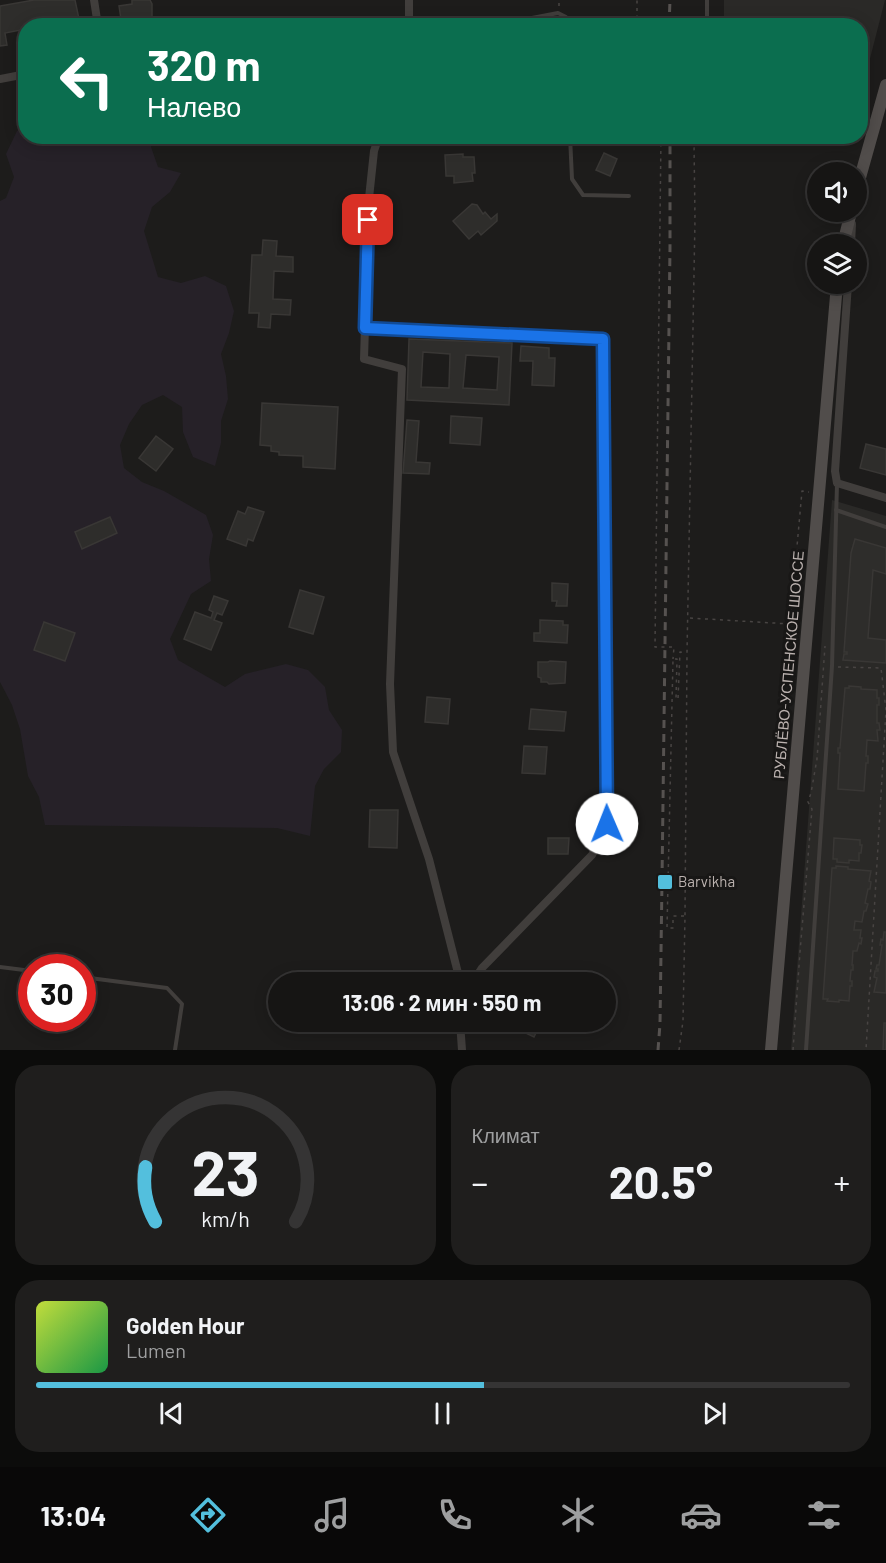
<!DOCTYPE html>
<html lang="ru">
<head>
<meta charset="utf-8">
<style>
  :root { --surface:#161514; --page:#1f1e1d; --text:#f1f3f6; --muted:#9e9fa0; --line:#353434; --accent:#53bfdd }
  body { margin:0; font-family:Barlow,sans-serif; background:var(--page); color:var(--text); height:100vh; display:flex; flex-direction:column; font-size:22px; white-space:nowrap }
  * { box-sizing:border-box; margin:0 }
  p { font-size:20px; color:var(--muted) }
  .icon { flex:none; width:33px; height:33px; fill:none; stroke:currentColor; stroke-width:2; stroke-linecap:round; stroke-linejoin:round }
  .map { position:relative; height:1050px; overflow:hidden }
  .drawer { display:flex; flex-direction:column; gap:15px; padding:15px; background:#0c0c0b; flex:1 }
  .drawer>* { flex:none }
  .top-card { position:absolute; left:18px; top:18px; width:850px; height:126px; border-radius:24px; box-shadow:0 3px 15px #0003,0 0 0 2px var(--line); background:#0b6e4f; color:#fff; overflow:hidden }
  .controls { position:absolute; left:807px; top:162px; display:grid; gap:12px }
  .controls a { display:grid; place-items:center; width:60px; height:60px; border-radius:50%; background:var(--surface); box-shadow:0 3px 15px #0003,0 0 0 2px var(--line); font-size:30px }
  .speed { position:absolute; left:18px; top:954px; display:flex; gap:12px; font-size:30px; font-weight:700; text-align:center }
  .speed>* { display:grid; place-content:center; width:78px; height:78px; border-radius:50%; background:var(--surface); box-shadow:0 3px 15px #0003,0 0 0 2px var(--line); line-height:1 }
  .speed .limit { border:9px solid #d22; background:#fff; color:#111 }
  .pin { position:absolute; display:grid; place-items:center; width:51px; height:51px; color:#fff; margin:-26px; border-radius:12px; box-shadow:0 3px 9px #0006 }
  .me { position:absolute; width:66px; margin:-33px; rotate:359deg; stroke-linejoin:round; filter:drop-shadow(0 0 4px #0008) }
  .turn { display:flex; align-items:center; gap:21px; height:126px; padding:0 30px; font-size:27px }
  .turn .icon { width:78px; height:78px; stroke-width:2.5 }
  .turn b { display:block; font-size:42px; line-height:51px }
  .big { font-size:45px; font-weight:700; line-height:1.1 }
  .drawer .tile { flex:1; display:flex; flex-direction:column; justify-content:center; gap:9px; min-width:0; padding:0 21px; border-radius:24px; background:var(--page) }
  .drawer .dial { align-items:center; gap:0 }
  .dial svg { height:156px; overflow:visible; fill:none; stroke:var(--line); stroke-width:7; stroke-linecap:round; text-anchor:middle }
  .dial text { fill:var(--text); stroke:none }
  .song { display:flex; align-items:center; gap:18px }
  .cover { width:72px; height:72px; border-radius:9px; background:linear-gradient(135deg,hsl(70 70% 55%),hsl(140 70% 35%)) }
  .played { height:6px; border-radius:3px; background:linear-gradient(90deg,var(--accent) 55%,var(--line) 55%) }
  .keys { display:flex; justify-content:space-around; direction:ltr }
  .heat { display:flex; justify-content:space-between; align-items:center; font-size:33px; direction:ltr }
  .drawer .tiles { flex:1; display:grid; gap:15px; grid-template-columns:1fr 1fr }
  .tile:last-child { grid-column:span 2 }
  .trip { position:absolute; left:268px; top:972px; width:348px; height:60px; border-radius:30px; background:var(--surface); box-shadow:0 3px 15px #0003,0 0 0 2px var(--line); font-weight:700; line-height:60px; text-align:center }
  .dock { display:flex; height:96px; justify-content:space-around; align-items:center; background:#090808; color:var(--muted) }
  .dock .icon { width:42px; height:42px }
  .dock .selected { color:var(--accent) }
  .dock b { font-size:27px; color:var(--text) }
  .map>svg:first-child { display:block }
  .built { fill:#2a2927 }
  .green { fill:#262128 }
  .building { fill:#2e2d2b; stroke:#393735; stroke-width:1.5; fill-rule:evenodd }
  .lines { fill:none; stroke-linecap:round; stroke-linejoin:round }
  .path { stroke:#484443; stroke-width:1.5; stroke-dasharray:3 4.5; stroke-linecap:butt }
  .service { stroke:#413e3c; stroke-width:4 }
  .minor { stroke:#413e3c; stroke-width:8 }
  .secondary { stroke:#514d4b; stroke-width:12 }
  .rail { stroke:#565250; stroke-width:3; stroke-dasharray:8 6; stroke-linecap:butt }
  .route-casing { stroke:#114b97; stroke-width:15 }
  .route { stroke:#1a73e8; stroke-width:10 }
  .poi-dot { fill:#53bfdd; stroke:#181716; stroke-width:2 }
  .labels { text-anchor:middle; stroke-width:6; stroke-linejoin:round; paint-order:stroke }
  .street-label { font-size:15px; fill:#bbb2af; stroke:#181716 }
  .poi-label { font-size:15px; fill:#bbb2af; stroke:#181716; text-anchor:start }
</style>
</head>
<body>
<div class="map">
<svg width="886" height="1050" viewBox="0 0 886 1050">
  <rect width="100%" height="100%" fill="#1d1c1b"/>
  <!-- built -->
  <g class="built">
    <path d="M724,0H885L863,86L861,85V26L724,25Z"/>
    <path d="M832,500L886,516V1050H791Z"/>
  </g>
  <!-- green -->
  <path class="green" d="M25,125L26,136L154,137L151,147L158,167L181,173L170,192L152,207L144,231L158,277L181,283L205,276L226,286L234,311L229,333L221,354L226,376L228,399L221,421V443L215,466L193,457L183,432L182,407L163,395L142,405L129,424L120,445L124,468L142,482L164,491L206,515L213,535L209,559L211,581L191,594L170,639L178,660L225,687L245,674L286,664L308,670L325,687L329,710L342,730L341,752L324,769L315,786L310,836L277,828L45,825L39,797L28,776L20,729L12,705L0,682V201L6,198L14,177L6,154L17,131Z"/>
  <!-- building -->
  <g class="building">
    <path d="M34,0H75L79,19L63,22V26H56L55,24L45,26H26V29L5,33L7,45L0,46V6Z"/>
    <path d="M132,0H150L152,4V20L122,26L119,6L132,4Z"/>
    <path d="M604,153L617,159L610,176L596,170Z"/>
    <path d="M463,154V157H474L475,173H472L473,181L454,183V176H446L445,155Z"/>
    <path d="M472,204L477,205L483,214L485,212L491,219L497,214V221L481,235L478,231L469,239L453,221Z"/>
    <path d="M263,240L277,241L276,256L293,257V272L274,271L273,299L291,300L290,315L271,314L270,328L258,327L259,313H249L252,255H262Z"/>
    <path d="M409,339L512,343L509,405L407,400ZM423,352L450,354L449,388L421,387ZM466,355L499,357L497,390L463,388Z"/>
    <path d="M521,346L549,348V358H555L554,386L532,385L533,361H520Z"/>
    <path d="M262,403L338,407L335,469L303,467V456L279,455V452L271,451V446L260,445Z"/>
    <path d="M451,416L482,418L480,445L450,443Z"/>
    <path d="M407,420L419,421L416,462L430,463L429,474L403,473Z"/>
    <path d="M156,436L173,449L156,471L139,458Z"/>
    <path d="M866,444L886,449V475L860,468Z"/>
    <path d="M248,507L264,512L253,541L248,539L246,546L227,539L238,511L245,514Z"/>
    <path d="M110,517L117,533L82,549L75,532Z"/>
    <path d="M855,539L886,548V574L873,570L868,638L886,640V663L843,660L844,654H847V652H844L851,553Z"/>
    <path d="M552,583L568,584L567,606H556L557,601H552Z"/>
    <path d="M300,590L324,597L313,634L289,627Z"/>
    <path d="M214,596L228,601L222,615L217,613L214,620L222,623L211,650L184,639L195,612L211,618L213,612L209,610Z"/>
    <path d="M540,620L563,621V625H568L567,643L534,641V633H540Z"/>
    <path d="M44,622L75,633L65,661L34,650Z"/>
    <path d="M550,661L566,662L565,683L549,684L547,682H541V678L538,677V662H548Z"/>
    <path d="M849,686L861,687V689L877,690V698H879V705H877V723H879L880,730H877L878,741L867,740L866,756H868V763H866L864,791L838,789L840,753H838V748H840L845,688H849Z"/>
    <path d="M427,697L450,699L448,724L425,722Z"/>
    <path d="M531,709L566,712L564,731L529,729Z"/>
    <path d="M524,746L547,747L545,774L522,773Z"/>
    <path d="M370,810H398L397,848L369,847Z"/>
    <path d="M548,838H569L568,854H548Z"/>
    <path d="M834,838L860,840V845H862L861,853H859V861L849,860V863L837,862V859H833Z"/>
    <path d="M836,866L848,867V869L871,871L869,881L871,882L870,889H868L865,903L868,904L866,911H864L862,922L855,921L854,930H861L860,938H862L861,944L859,943L857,951H853L852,965H853V970H851L850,981H852V986H850L849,1001L839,1000V1002L827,1001L828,999H823L832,868H836Z"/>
    <path d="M884,932H886V993L874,992L877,978L874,977L875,971H878V969H876L877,965H879L882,945H880L881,939L883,940Z"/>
    <path d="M501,973L521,982H497Z"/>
    <path d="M516,1022H541L534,1037L513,1027Z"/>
    <path d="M884,1023H886V1050H883Z"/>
  </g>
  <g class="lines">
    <!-- path -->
    <g class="path">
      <path d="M559,6V0"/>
      <path d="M637,26V0"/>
      <path d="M661,136L655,647H674L673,659"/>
      <path d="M690,618L790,624L802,491L809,492"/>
      <path d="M838,667L881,668L886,710L866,1050"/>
      <path d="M684,916H673V928H667L673,659H677L676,699H678L680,652L686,653"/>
      <path d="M679,1050L683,1021L685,916L687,653L695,219L694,143L699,136"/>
      <path d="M793,1050L800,952L812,809L808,802L811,793L817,759L825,646"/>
    </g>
    <!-- service -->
    <g class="service">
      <path d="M490,26L558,13L566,17L567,26"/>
      <path d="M707,26V0"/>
      <path d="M570,136L572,179L583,195L629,196"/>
      <path d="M836,510L886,527"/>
      <path d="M0,967L32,971"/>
      <path d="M82,977L167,988L182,1004L175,1050"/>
      <path d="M806,1050L832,666L837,484"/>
    </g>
    <!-- minor -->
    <g class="minor">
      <path d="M94,0L98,26"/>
      <path d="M409,0V26"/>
      <path d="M0,79L26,74"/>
      <path d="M379,136L374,151L369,198L364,359L402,369L390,684L393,752L429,859L459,977V982"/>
      <path d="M851,244L852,224"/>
      <path d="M848,284L835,471L837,483L886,498"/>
      <path d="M365,328L603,339L607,824L592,855L482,968L473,982"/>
      <path d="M460,1022L462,1050"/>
    </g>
    <!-- secondary -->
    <g class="secondary">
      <path d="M856,192L886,85"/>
      <path d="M843,244L851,212"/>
      <path d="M771,1050L837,284"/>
    </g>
    <!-- rail -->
    <g class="rail">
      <path d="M669,26L670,0"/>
      <path d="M658,1050L660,1024L662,881L670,248V136"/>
    </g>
  </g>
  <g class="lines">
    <!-- route casing -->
    <g class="route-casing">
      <path id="route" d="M368,220L365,328L603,339L607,824"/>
    </g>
    <!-- route -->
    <use href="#route" class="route"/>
  </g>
  <!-- markers -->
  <rect class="poi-dot" x="657" y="874" width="16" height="16" rx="3"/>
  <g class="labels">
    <!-- street labels -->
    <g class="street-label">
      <text transform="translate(789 665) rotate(-85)" y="5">РУБЛЁВО-УСПЕНСКОЕ ШОССЕ</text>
    </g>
    <!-- poi labels -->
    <g class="poi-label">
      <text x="678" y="887">Barvikha</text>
    </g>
  </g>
</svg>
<div class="controls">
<a><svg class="icon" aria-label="sound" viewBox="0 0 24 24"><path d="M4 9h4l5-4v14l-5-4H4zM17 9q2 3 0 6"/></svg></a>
<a><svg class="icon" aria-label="layers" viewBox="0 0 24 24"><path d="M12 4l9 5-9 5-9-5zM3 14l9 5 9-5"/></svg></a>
</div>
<div class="speed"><div class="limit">30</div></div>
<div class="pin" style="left:368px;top:220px;background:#d93025"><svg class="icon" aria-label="arrive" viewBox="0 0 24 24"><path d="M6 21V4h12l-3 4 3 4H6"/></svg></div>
<svg class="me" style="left:607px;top:824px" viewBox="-20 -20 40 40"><circle r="19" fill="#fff"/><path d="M0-13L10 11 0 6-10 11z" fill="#1a73e8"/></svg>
<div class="trip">13:06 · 2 мин · 550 m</div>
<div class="top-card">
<div class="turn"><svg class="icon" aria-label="left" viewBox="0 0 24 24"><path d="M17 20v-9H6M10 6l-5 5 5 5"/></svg><div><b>320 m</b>Налево</div></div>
</div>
</div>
<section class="drawer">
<div class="tiles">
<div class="tile dial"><svg viewBox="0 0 100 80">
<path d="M14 69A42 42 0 1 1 86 69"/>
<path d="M14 69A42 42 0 0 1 9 41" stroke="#53bfdd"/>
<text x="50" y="56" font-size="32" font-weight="700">23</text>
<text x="50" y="72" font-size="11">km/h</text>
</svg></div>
<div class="tile"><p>Климат</p>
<div class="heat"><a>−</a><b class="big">20.5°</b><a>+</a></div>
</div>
<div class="tile">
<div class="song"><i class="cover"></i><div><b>Golden Hour</b><p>Lumen</p></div></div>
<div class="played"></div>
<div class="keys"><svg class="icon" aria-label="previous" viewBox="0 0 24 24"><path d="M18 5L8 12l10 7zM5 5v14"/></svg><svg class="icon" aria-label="pause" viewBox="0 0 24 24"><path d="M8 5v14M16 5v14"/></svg><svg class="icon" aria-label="next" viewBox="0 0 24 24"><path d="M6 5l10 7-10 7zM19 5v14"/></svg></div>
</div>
</div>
</section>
<nav class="dock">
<b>13:04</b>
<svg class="icon selected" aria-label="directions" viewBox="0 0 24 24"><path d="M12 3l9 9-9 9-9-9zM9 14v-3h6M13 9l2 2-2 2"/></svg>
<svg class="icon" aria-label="music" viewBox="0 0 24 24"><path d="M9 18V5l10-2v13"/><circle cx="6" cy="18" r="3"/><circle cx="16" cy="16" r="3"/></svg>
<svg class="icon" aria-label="phone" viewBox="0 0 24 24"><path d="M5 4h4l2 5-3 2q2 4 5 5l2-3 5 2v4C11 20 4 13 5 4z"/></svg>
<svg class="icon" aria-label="climate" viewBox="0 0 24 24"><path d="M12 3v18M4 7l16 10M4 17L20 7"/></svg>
<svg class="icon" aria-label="car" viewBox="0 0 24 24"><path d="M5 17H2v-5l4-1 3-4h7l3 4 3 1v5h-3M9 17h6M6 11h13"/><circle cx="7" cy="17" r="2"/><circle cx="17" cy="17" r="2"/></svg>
<svg class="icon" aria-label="filters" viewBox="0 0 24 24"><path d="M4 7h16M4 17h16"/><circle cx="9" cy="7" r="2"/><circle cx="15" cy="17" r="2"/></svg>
</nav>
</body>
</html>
